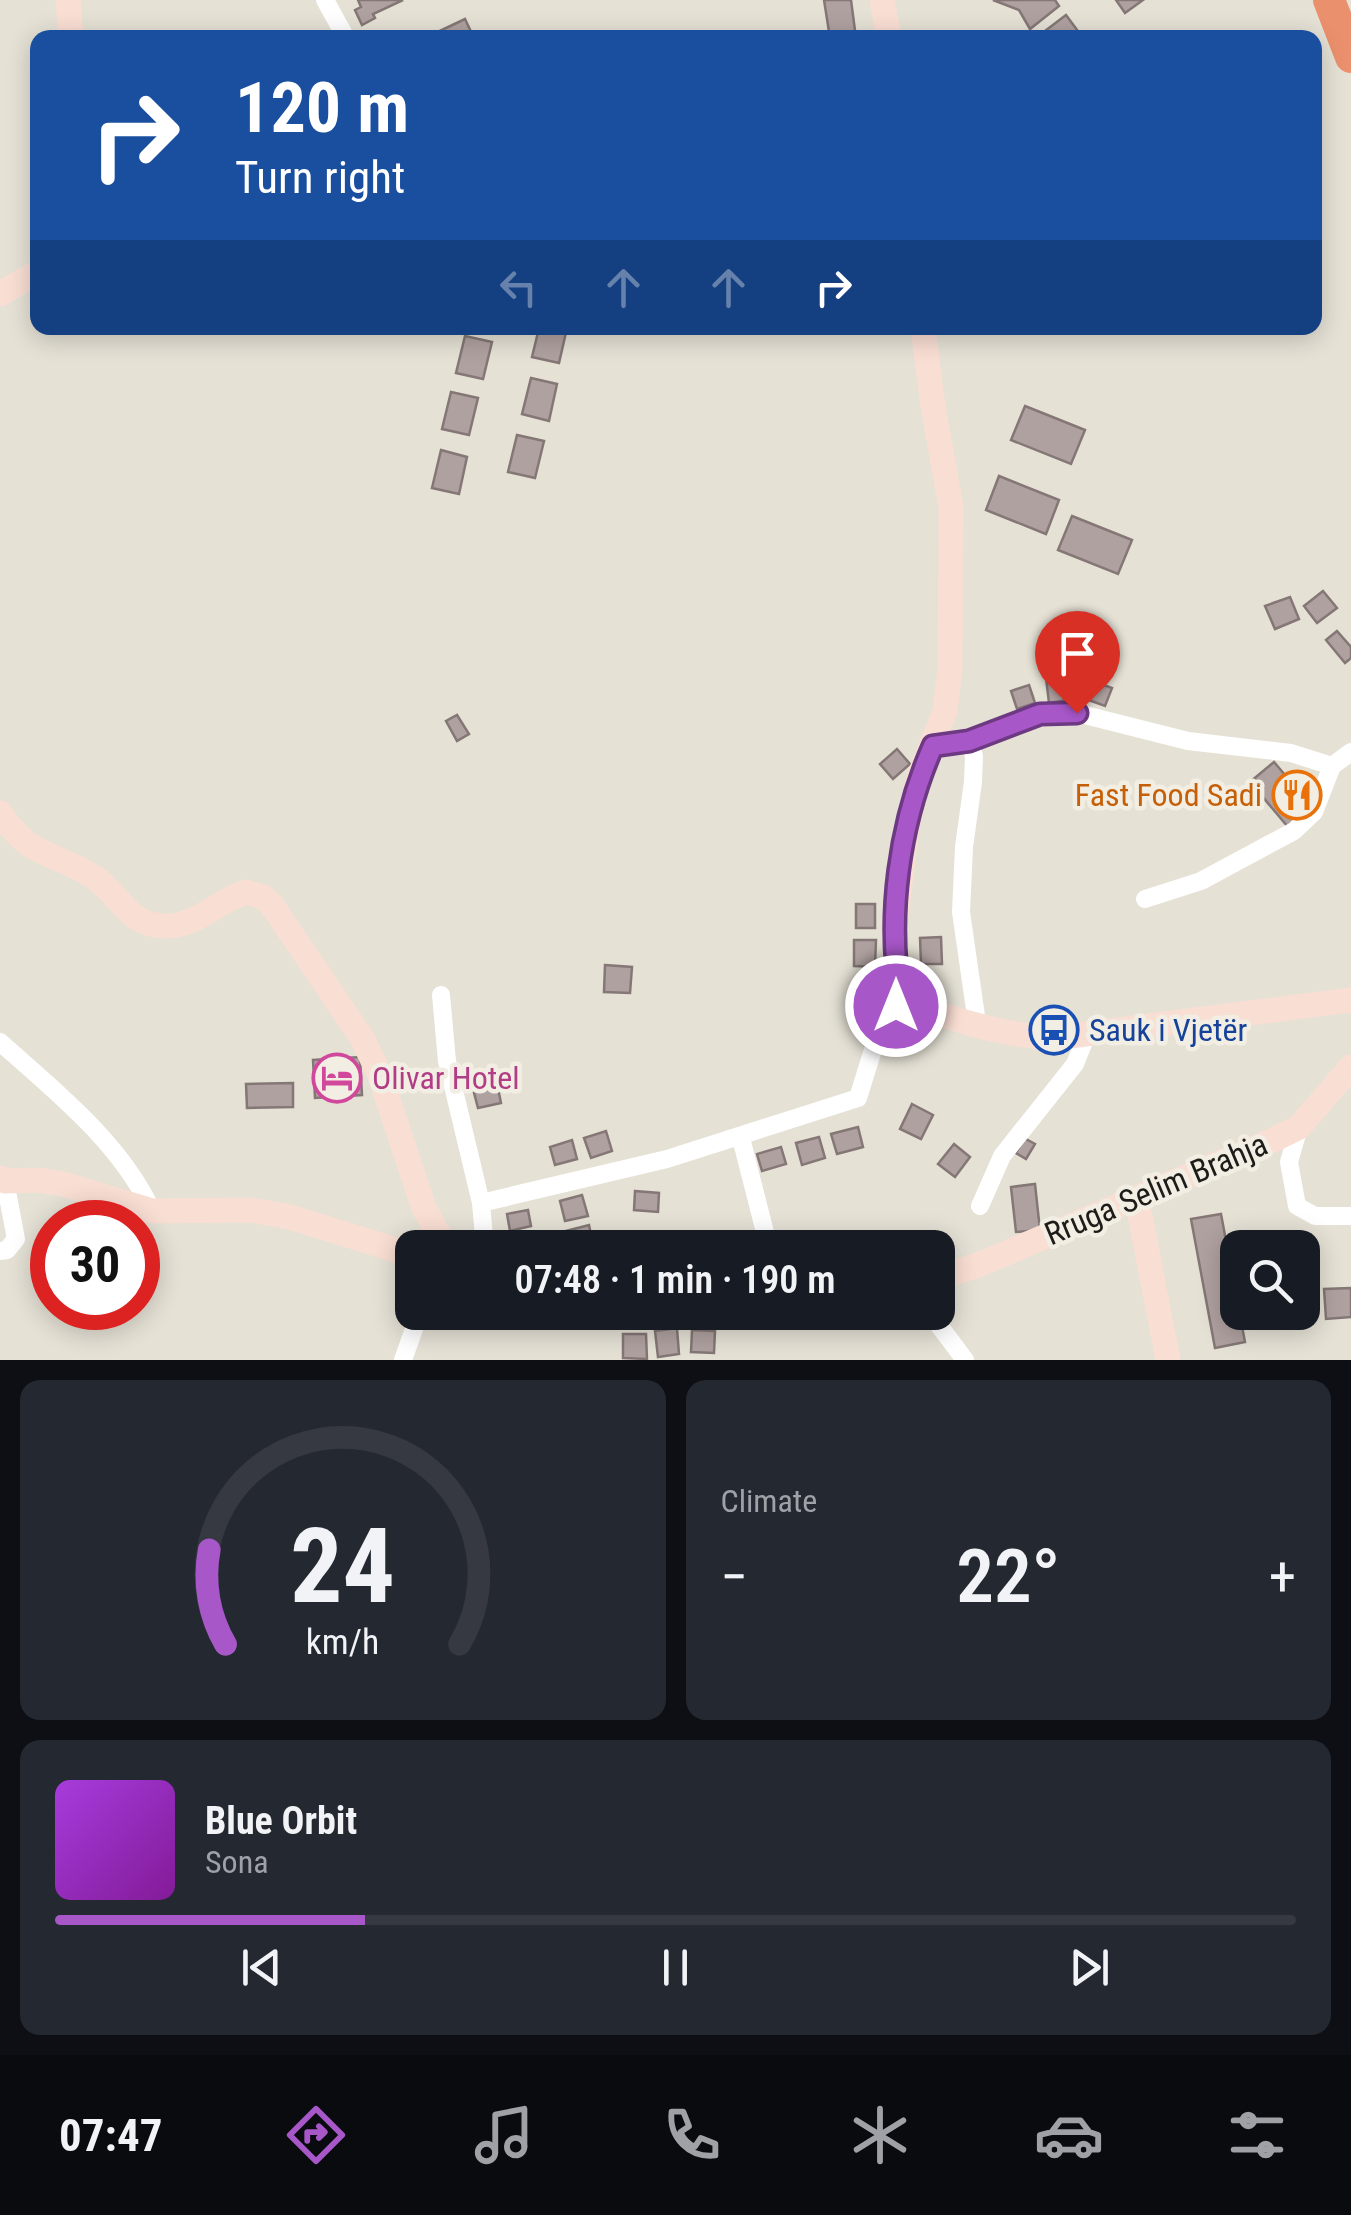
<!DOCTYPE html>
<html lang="en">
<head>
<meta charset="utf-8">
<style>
  :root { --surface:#171b24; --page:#242831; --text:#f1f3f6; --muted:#9ea1a6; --line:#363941; --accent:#a757c8 }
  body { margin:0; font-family:"Roboto Condensed",sans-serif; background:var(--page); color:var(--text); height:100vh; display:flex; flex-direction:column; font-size:38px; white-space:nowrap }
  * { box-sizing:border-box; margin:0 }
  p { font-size:32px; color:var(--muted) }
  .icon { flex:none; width:55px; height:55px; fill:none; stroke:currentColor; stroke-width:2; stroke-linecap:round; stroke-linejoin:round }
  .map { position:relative; height:1360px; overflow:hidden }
  .side { display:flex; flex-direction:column; gap:20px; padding:20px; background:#0d0f14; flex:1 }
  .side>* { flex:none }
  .top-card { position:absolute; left:30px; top:30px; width:1292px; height:305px; border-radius:20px; box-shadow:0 5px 25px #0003; background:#1a4fa0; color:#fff; overflow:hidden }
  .tools { position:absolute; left:1220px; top:1230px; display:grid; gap:20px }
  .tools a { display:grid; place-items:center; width:100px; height:100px; border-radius:20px; background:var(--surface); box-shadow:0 5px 25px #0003; font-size:50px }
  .speed { position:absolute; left:30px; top:1200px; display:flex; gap:20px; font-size:50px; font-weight:700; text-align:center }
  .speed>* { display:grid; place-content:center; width:130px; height:130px; border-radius:50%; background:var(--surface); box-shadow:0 5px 25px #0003; line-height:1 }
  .speed .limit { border:15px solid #d22; background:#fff; color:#111 }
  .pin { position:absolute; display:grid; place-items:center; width:85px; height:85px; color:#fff; margin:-102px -42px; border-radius:50% 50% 50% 0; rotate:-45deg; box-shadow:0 0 10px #0007 }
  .pin .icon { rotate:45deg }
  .me { position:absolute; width:110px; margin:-55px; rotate:0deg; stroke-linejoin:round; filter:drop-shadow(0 0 8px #0008) }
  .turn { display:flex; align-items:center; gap:35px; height:210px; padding:0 40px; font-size:45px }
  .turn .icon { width:130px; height:130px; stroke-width:2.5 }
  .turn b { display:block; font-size:70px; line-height:85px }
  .lanes { display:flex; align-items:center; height:95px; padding:0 40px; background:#0003; justify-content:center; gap:50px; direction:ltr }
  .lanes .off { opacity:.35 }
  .big { font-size:75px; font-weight:600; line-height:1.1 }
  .side .card { flex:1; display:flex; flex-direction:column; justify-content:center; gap:15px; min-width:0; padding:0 35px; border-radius:20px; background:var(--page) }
  .side .dial { align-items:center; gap:0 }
  .dial svg { height:260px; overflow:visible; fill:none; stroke:var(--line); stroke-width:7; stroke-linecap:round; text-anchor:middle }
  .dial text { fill:var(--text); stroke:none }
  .song { display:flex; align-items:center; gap:30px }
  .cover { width:120px; height:120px; border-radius:15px; background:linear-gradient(135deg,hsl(280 70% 55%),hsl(290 70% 35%)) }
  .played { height:10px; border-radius:5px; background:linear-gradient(90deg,var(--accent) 25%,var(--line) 25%) }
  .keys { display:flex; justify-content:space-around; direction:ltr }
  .heat { display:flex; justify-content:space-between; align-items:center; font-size:55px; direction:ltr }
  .side .tiles { flex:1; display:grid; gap:20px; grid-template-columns:1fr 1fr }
  .card:last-child { grid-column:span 2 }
  .trip { position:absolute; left:395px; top:1230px; width:560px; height:100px; border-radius:20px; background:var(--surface); box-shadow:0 5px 25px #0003; font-weight:600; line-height:100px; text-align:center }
  .menu { display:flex; height:160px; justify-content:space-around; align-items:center; background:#090b0e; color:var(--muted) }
  .menu .icon { width:70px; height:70px }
  .menu .current { color:var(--accent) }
  .menu b { font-size:45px; color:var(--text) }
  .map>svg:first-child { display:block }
  .building { fill:#afa1a0; stroke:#847776; stroke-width:2.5 }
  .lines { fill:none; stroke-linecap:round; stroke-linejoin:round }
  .street { stroke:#fff; stroke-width:18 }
  .secondary { stroke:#f9ded3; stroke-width:25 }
  .highway { stroke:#eb906d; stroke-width:32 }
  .route-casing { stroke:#6d3982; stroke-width:25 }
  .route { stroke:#a757c8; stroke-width:18 }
  .labels { text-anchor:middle; stroke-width:9; stroke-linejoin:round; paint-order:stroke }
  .food-label { font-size:32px; fill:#c56008; stroke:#f2eee3; text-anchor:end }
  .transit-label { font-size:32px; fill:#164399; stroke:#f2eee3; text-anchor:start }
  .hotel-label { font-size:32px; fill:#b23c85; stroke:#f2eee3; text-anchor:start }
  .street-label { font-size:32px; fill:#1d1c18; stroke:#f2eee3 }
</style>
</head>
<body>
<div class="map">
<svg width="1351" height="1360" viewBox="0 0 1351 1360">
  <rect width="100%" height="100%" fill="#e5e1d5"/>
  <!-- building -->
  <g class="building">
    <path d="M358,0H403L373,14L375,18L362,25L355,10L361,7Z"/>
    <path d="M824,0H851L856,38H830Z"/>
    <path d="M993,0H1055L1059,6L1030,29L1019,10Z"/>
    <path d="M1116,0H1143L1125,13Z"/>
    <path d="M1066,15L1083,38L1037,37Z"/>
    <path d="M465,19L474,38H425Z"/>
    <path d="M539,328H567L559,363L532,357Z"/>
    <path d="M465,336L492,342L483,379L456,373Z"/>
    <path d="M531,378L557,384L549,421L522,414Z"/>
    <path d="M451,392L478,398L469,435L442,429Z"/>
    <path d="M1025,406L1085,430L1071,464L1011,440Z"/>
    <path d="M517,435L544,441L535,478L508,472Z"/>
    <path d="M441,450L467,457L459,494L432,488Z"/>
    <path d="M999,476L1059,500L1046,534L986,510Z"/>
    <path d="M1072,516L1132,540L1118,574L1058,550Z"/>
    <path d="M1323,591L1337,608L1317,623L1304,606Z"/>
    <path d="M1290,597L1299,619L1275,629L1265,606Z"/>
    <path d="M1337,631L1351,647V658L1345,663L1326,640Z"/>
    <path d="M1073,634L1076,654L1051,658L1048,638Z"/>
    <path d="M1068,675L1072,699L1049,703L1046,678Z"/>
    <path d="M1090,680L1112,688L1105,706L1083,698Z"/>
    <path d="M1029,685L1035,703L1017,709L1011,691Z"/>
    <path d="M457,715L469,734L457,741L446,721Z"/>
    <path d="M897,749L910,764L893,779L880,764Z"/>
    <path d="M1274,762L1312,807L1288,827L1250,782Z"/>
    <rect x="856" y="904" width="19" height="24"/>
    <path d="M941,937L942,964H921L920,938Z"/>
    <path d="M854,940H876L875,967L854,966Z"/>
    <path d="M605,965L632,967L630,993L604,992Z"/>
    <path d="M360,1057L362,1095L315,1098L313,1060Z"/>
    <path d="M293,1083V1107L247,1108L246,1084Z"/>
    <path d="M497,1083L501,1103L478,1108L473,1089Z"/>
    <path d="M912,1104L933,1115L921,1139L900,1129Z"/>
    <path d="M858,1127L863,1147L837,1154L831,1134Z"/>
    <path d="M606,1131L612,1151L591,1158L584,1138Z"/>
    <path d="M819,1137L825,1158L802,1165L796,1143Z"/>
    <path d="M1024,1138L1035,1144L1026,1159L1016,1153Z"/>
    <path d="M572,1140L577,1159L555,1165L550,1147Z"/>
    <path d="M954,1144L970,1157L955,1177L938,1164Z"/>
    <path d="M781,1147L786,1164L762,1171L757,1154Z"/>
    <path d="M1035,1184L1040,1230L1016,1232L1011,1187Z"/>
    <path d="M635,1191L659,1193L658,1212L634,1210Z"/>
    <path d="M582,1195L588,1216L565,1221L560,1201Z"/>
    <path d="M528,1210L531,1226L510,1231L507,1214Z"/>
    <path d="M1221,1214L1245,1342L1215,1348L1191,1219Z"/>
    <path d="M589,1225L593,1245L570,1248L566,1231Z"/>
    <path d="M1351,1288V1317L1326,1319L1324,1289Z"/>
    <path d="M677,1328L679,1354L658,1357L655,1331Z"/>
    <path d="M692,1330L715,1331L714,1353L691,1352Z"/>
    <path d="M623,1334H646L647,1359L623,1358Z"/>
  </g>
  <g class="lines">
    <!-- street -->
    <g class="street">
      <path d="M325,0L346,38"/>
      <path d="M969,741L974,756L973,782L964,847L961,912L977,1023"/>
      <path d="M933,746L969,741L1040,714L1077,713L1188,741L1291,753L1332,766"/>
      <path d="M1145,899L1201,881L1294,831L1314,812L1332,766L1351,752"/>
      <path d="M441,995L447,1061L481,1203L485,1248"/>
      <path d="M0,1042C55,1091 121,1143 152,1211"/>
      <path d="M1299,1127L1289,1162L1297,1206L1315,1216H1351"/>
      <path d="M741,1138L769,1248"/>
      <path d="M481,1203L667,1159L858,1098L885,1011L901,1001"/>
      <path d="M980,1206L1002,1156L1075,1064L1087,1034"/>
      <path d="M0,1251L7,1250L16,1239L5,1181"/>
      <path d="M929,1312L965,1360"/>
      <path d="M403,1360L420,1312"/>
    </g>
    <!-- secondary -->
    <g class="secondary">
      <path d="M68,0L71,38"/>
      <path d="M882,0L889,38"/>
      <path d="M0,294L38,272"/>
      <path d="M923,328L933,406L951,507L950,668L945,711L919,777L907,827L895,923L896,974L901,1001C950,1018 1002,1036 1054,1038L1351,1000"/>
      <path d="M0,813C32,860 53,851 94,877C121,895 127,927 168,926C198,925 219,900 246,892L263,897L271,904L362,1038L379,1073L424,1208L446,1248"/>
      <path d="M0,1178L5,1181L38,1180L63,1184L152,1211L251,1210L290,1217L412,1255"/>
      <path d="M1137,1200L1168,1360"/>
      <path d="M938,1278L978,1265L1271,1141L1299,1127L1351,1067"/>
    </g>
    <!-- highway -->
    <path class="highway" d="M1329,0L1351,57"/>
  </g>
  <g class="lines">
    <!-- route casing -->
    <g class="route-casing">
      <path id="route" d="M896,1006L901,1001C886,917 899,823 933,746L969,741L1040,714L1077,713"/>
    </g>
    <!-- route -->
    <use href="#route" class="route"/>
  </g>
  <!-- icons -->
  <defs>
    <g id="restaurant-ring" transform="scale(2.5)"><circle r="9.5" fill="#f2eee3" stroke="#e8710a" stroke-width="1.5"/><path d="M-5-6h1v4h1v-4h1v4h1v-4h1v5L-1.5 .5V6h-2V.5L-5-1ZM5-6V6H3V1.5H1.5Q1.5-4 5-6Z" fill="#e8710a"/></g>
    <g id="bus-ring" transform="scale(2.5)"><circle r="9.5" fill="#f2eee3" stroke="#1a4fb4" stroke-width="1.5"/><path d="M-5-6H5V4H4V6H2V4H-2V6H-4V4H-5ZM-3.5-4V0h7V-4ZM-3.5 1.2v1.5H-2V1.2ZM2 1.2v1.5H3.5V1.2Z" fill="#1a4fb4"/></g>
    <g id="hotel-ring" transform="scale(2.5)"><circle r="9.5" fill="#f2eee3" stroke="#d1479c" stroke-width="1.5"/><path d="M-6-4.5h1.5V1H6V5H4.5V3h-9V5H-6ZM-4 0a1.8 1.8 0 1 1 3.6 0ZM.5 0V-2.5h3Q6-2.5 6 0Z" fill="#d1479c"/></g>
  </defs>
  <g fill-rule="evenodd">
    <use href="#restaurant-ring" x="1297" y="795"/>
    <use href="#bus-ring" x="1054" y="1030"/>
    <use href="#hotel-ring" x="337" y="1078"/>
  </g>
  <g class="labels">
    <!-- food labels -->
    <g class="food-label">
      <text x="1262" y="806">Fast Food Sadi</text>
    </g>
    <!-- transit labels -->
    <g class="transit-label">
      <text x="1089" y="1041">Sauk i Vjetër</text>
    </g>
    <!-- hotel labels -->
    <g class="hotel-label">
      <text x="372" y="1089">Olivar Hotel</text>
    </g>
    <!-- street labels -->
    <g class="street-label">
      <text transform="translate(1156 1189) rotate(-23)" y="11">Rruga Selim Brahja</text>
    </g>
  </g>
</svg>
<div class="tools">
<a><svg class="icon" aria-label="search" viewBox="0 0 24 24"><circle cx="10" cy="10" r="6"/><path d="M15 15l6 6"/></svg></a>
</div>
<div class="speed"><div class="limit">30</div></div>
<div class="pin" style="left:1077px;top:713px;background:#d93025"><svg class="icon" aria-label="arrive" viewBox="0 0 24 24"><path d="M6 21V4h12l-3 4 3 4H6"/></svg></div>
<svg class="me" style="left:896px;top:1006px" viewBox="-20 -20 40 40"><circle r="17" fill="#a757c8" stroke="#fff" stroke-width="3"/><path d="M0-11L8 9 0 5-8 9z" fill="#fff"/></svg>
<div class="trip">07:48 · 1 min · 190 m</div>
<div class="top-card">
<div class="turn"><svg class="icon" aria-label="right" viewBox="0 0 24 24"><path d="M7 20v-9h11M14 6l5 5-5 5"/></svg><div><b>120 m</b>Turn right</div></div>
<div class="lanes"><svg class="icon off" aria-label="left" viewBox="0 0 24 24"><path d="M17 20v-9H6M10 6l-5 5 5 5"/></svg><svg class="icon off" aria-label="ahead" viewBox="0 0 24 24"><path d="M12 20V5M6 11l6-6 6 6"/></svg><svg class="icon off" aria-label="ahead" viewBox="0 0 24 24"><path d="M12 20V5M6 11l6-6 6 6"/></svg><svg class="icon" aria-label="right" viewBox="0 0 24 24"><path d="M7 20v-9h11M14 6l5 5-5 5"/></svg></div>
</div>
</div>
<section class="side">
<div class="tiles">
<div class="card dial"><svg viewBox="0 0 100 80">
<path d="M14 69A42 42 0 1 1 86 69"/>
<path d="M14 69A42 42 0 0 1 9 40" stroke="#a757c8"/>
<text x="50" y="56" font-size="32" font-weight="700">24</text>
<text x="50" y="72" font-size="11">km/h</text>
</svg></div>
<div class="card"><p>Climate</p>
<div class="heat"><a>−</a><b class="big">22°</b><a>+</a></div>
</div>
<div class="card">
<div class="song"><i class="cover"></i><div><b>Blue Orbit</b><p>Sona</p></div></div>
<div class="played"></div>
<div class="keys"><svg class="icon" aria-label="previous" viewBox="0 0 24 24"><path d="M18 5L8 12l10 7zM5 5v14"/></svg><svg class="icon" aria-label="pause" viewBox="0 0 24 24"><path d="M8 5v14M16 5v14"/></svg><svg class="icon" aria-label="next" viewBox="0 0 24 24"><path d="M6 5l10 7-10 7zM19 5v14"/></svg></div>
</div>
</div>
</section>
<nav class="menu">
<b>07:47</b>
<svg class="icon current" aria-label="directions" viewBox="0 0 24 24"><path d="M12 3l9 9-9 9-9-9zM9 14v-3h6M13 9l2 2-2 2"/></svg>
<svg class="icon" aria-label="music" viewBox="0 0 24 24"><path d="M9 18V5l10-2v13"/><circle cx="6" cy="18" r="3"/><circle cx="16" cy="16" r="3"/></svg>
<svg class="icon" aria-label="phone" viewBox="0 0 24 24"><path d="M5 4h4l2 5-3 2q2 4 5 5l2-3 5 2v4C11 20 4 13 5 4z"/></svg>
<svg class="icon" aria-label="climate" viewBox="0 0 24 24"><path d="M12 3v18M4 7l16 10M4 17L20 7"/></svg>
<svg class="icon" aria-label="car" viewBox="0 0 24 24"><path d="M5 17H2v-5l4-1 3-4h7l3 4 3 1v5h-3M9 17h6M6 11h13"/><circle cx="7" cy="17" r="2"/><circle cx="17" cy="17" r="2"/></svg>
<svg class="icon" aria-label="filters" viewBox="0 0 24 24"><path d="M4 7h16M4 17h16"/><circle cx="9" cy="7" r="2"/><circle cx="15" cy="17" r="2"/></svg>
</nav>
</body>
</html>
